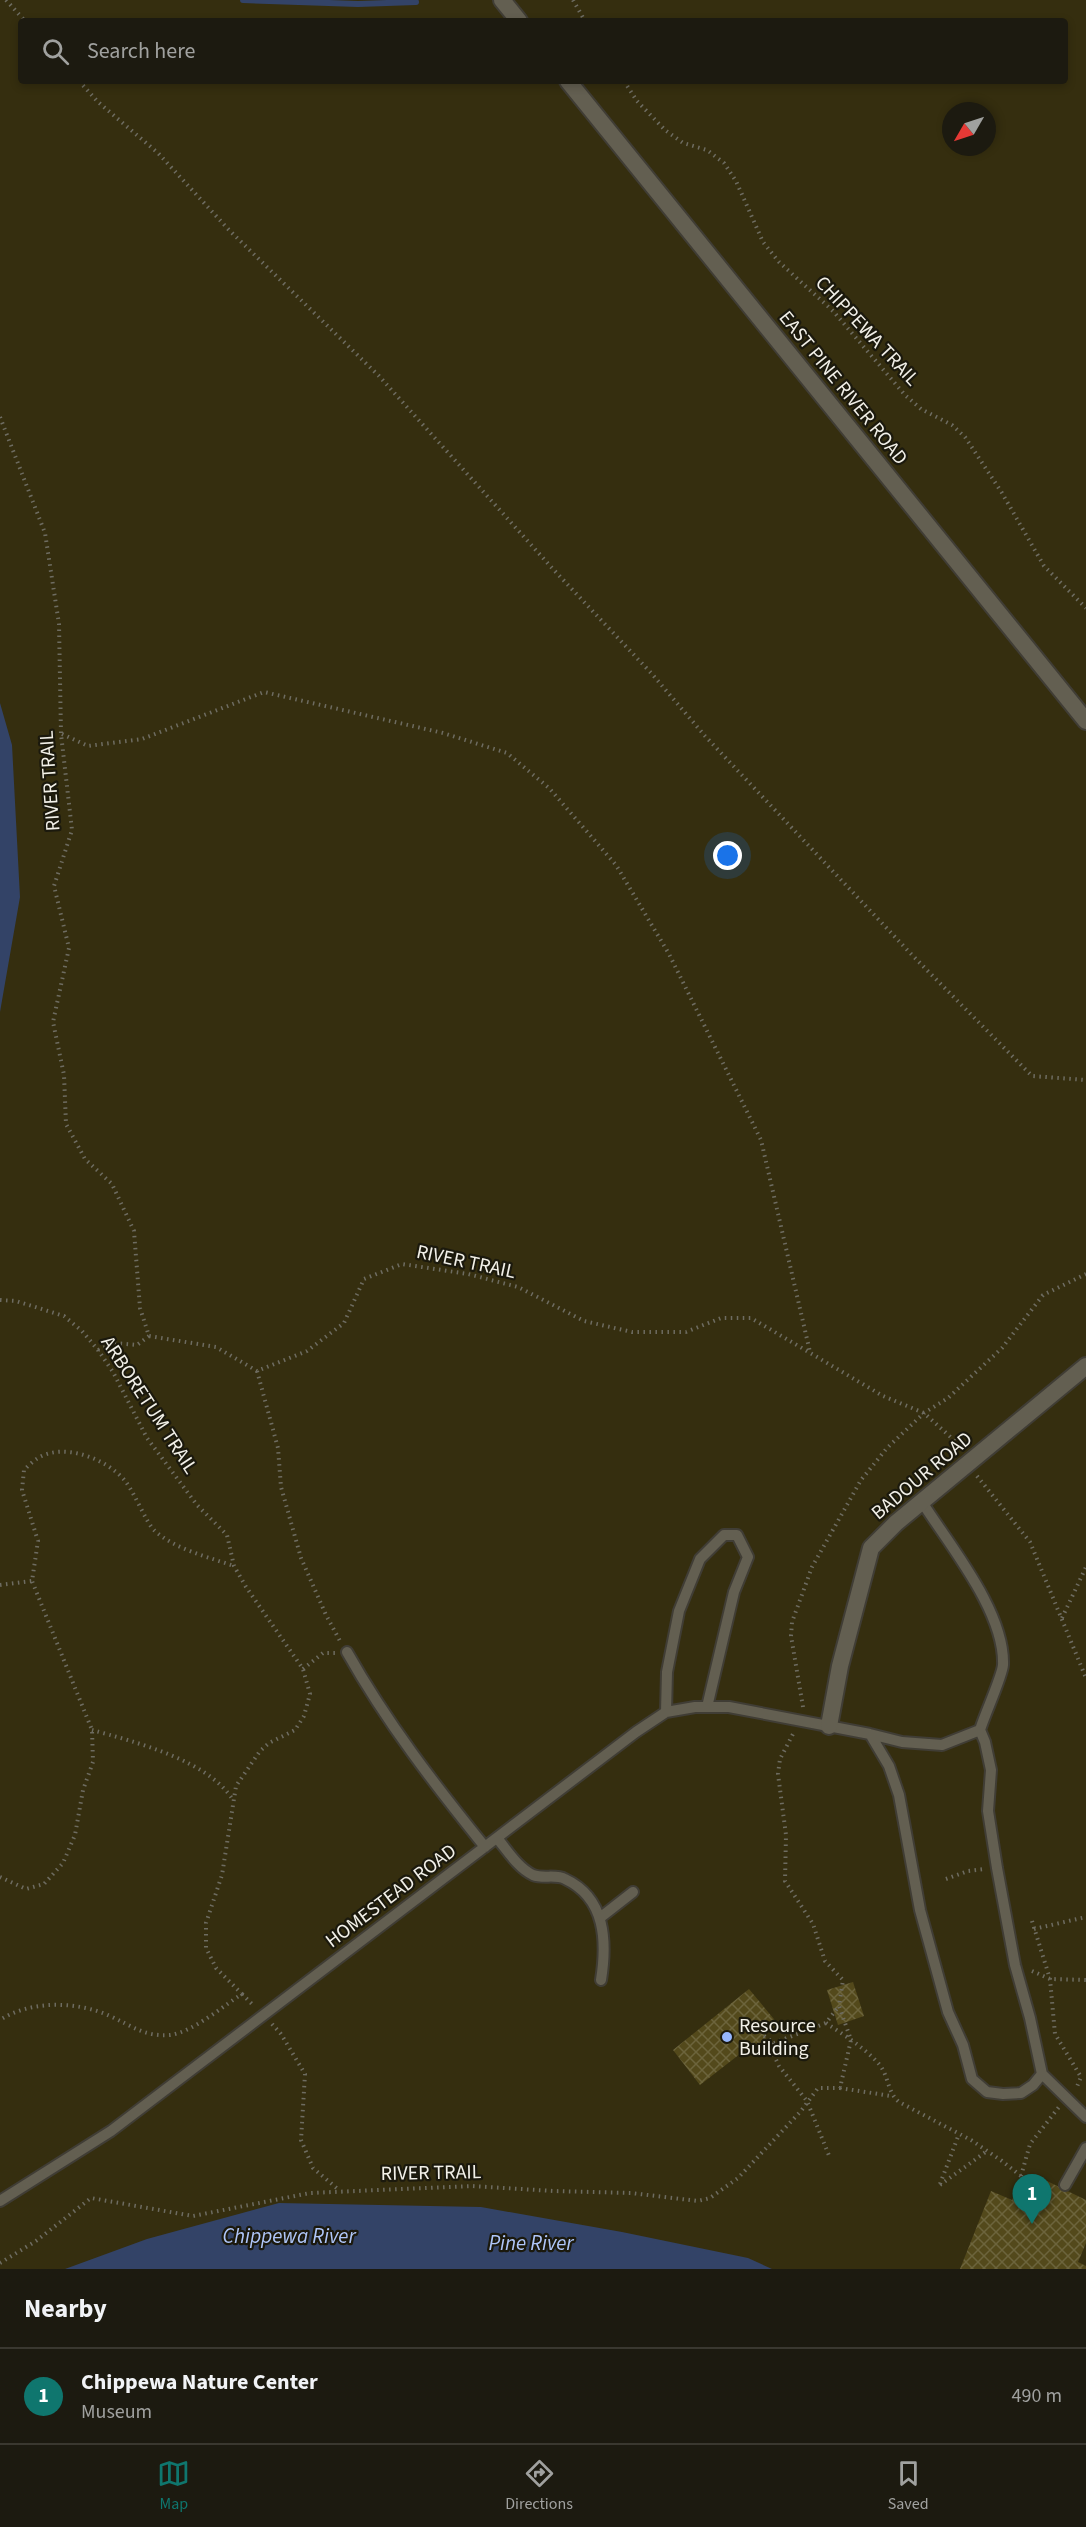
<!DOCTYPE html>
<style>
body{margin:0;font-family:"Source Sans 3",sans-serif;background:#252319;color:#f1f3f6}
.compass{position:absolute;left:942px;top:102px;width:54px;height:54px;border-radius:50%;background:#1c1a10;box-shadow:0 3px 9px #0003;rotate:231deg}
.you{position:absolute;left:728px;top:856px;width:21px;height:21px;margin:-15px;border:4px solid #fff;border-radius:50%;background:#1a73e8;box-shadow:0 0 0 9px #1a73e833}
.badge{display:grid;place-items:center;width:39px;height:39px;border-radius:50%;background:#0f766e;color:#fff;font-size:20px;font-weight:700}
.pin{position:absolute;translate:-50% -50px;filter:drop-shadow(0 2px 3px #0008)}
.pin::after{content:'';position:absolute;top:32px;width:21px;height:18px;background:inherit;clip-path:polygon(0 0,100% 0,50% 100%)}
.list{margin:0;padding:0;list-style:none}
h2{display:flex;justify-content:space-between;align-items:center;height:78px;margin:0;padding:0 24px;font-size:26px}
h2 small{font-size:20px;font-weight:400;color:#a0a19f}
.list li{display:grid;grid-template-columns:39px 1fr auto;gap:18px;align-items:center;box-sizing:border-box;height:96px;padding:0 24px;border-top:2px solid #3a3830}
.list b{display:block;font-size:22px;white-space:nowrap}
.list p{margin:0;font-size:20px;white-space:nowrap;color:#a0a19f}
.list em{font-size:20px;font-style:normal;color:#a0a19f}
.icon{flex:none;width:33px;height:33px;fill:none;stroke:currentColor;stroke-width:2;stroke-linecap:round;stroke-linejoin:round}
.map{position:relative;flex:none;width:1086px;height:2269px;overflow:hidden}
.search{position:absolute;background:#1c1a10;box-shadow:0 3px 9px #0003;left:18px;right:18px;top:18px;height:66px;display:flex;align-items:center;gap:15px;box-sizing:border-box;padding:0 21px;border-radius:6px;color:#a0a19f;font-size:22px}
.sheet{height:174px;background:#1c1a10}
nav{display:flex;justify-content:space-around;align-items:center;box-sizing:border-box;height:84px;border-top:2px solid #3a3830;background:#1c1a10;font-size:16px;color:#a0a19f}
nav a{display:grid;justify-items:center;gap:3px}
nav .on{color:#0f766e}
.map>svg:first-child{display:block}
.park{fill:#352e0f;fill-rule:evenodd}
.water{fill:#334367}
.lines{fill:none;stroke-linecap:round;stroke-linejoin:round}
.stream{stroke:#334367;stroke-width:6}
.building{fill:url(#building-cross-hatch)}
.service-casing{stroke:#403d35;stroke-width:14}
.minor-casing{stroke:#403d35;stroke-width:20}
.tertiary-casing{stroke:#403d35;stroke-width:20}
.path{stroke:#6e6c61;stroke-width:4;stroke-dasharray:1.5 4.5;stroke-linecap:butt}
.service{stroke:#635f51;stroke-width:10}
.minor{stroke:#635f51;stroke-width:16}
.tertiary{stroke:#635f51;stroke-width:16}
.poi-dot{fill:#96b6fd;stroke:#1b190d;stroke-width:2}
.labels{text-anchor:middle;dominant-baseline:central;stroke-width:4.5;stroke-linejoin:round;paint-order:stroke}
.street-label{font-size:20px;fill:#f2f0e8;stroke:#1b190d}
.poi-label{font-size:20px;fill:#f2f0e8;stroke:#1b190d;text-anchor:start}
.water-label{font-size:21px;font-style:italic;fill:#afc6f9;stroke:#1b190d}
</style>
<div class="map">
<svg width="1086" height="2269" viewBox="0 0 1086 2269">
<defs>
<pattern id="building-cross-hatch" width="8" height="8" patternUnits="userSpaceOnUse" patternTransform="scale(1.5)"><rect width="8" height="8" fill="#53491b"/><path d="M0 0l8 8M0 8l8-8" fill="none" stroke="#6c643c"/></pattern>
</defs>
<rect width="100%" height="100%" fill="#252216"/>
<path class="park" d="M0,0H1086V2269H0ZM21,21H1065V81H21ZM951,111H987V147H951Z"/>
<path class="water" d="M0,703L12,745L20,897L0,1012Z
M279,2203L481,2207L622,2232L748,2258L772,2269H65L147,2239Z"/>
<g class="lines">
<path class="stream" d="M243,0L358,4L416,2"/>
</g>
<path class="building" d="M853,1982L864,2016L838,2025L827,1990Z
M749,1989L778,2024L764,2036L766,2038L747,2054L745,2050L700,2085L673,2050Z
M1047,2181L1086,2200V2243L1078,2262L1086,2266V2269H960L991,2191L1012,2200L1014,2194L1038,2205Z"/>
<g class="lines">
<g class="service-casing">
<path id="service" d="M347,1652C387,1723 435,1785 485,1847
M666,1712L667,1672L679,1611L700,1559L724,1535H737L748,1557L734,1592L707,1707
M870,1734L889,1766L899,1795L920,1910L948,2012L963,2045L972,2079L987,2092L1003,2094L1021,2093L1033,2085L1042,2074L1030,2018L1015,1965L997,1868L988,1811L991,1770L985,1742L980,1730
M497,1838C507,1850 518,1868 533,1875C543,1879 556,1874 565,1879C606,1898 607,1942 601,1980
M601,1917L633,1892
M1042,2074L1086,2117
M1065,2185L1086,2148
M0,2201L111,2131L636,1732L666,1712L695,1707H729L870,1734L902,1742L942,1745L980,1730C984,1716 1002,1677 1003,1665C1005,1612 950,1546 922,1502"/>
</g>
<g class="minor-casing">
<path id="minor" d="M829,1726L840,1666L871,1548L896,1523L1086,1366"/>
</g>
<g class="tertiary-casing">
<path id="tertiary" d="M502,0L519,21
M568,81L1086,721"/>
</g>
<path class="path" d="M6,0L25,21
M573,0L585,21
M79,81L98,102L158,153L229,230L379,376L552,568L652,674L705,736L913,956L1032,1076L1086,1080
M624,81L637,101L665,130L683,143L707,150L724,163L736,181L763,242L779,262L833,311L905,395L921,409L952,425L965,437L1002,493L1044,566L1086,608
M0,417L45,533L59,624L61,734L72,830L54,886L69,948L53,1022L64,1075L66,1124L85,1159L112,1184L134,1231L140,1308L149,1336L216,1347L257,1371L307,1351L344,1323L364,1279L402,1264L468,1274L518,1287L584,1321L632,1332H686L721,1318H751L883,1396L924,1413L956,1442L961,1449
M62,734L88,746L142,739L264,692L443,733L507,753L549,788L616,865L669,954L761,1140L810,1352
M0,1300L16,1301L64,1316L82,1331L98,1350L113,1372L147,1438L197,1505L227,1535L234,1566L246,1587L303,1669L310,1694L304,1716L295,1730L269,1743L260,1751L236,1786L222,1875L206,1923V1948L216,1968L242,1994C223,2006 193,2032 170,2035C145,2037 132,2026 110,2016C77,2001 31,2000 0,2020
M98,1350L115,1343L137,1345L149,1336
M257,1371L278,1448L281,1487L301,1558L326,1615L340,1641
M977,1476L1030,1542L1086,1678
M0,1585L32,1581
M1062,1618L1086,1567
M303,1669L323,1653H335
M803,1707L791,1636L792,1622L812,1567L861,1480L887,1448L924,1413L948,1398L1002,1348L1043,1295L1086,1274
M92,1730C135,1742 208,1760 233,1800
M0,1877L26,1889L44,1884L63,1863L75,1835L83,1790L93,1762L92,1730L32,1581L38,1541L22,1490L24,1470C28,1466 33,1461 38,1458C64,1442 108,1459 126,1482C135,1494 146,1522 154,1530C174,1549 208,1557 234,1566
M946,1879L968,1871L985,1869
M1032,1921L1050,1979L1055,2034L1081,2077L1076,2089
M1034,1929L1086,1917
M1032,1971L1050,1979L1086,1980
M242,1994L254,2006
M826,2023C844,2035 865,2048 879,2064C889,2076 887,2092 899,2102L971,2140L1002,2161L1021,2176L1028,2200
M272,2024L281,2034L305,2074L301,2140L313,2168L339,2190
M764,2036L774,2043L826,2023L839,2006
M774,2043L772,2051L779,2066L807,2101L830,2158
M840,2088L891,2096
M1021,2176L1030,2144L1059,2107
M940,2184L959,2134
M940,2185L987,2151
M0,2263L36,2241L91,2198L193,2216L310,2193L472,2186L553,2191L631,2193L698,2201L710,2198L738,2178L801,2111L818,2088H840L851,2040L839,2006L843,1980L825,1961L813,1924L785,1881L786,1835L778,1774L780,1759L793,1734"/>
<use href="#service" class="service"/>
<use href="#minor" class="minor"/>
<use href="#tertiary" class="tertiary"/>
</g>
<circle class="poi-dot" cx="727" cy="2037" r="6"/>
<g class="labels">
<g class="street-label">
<text transform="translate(867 331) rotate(47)">CHIPPEWA TRAIL</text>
<text transform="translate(843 388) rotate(51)">EAST PINE RIVER ROAD</text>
<text transform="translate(50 781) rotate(-94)">RIVER TRAIL</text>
<text transform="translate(466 1262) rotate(12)">RIVER TRAIL</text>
<text transform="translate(149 1405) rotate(57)">ARBORETUM TRAIL</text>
<text transform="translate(922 1476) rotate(-40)">BADOUR ROAD</text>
<text transform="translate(391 1896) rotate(-37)">HOMESTEAD ROAD</text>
<text transform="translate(431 2173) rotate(-1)">RIVER TRAIL</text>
</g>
<g class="poi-label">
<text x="739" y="2026">Resource<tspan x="739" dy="23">Building</tspan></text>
</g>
<g class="water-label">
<text x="289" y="2236">Chippewa River</text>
<text x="531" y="2243">Pine River</text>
</g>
</g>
</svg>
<svg class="compass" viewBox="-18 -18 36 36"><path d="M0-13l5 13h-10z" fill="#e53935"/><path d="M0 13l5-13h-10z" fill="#a0a19f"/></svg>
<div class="you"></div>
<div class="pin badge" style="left:1032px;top:2224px">1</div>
<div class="search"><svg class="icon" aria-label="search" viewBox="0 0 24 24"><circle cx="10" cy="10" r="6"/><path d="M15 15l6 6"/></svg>Search here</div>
</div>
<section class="sheet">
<h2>Nearby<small></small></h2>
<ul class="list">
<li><span class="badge">1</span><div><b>Chippewa Nature Center</b><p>Museum</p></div><em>490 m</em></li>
</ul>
</section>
<nav>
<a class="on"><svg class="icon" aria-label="map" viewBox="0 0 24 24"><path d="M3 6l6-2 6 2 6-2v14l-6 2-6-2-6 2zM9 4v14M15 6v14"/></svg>Map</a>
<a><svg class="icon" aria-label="directions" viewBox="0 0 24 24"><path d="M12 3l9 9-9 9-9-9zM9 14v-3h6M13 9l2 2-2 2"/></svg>Directions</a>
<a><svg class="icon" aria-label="saved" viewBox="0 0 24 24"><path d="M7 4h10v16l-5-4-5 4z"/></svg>Saved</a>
</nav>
